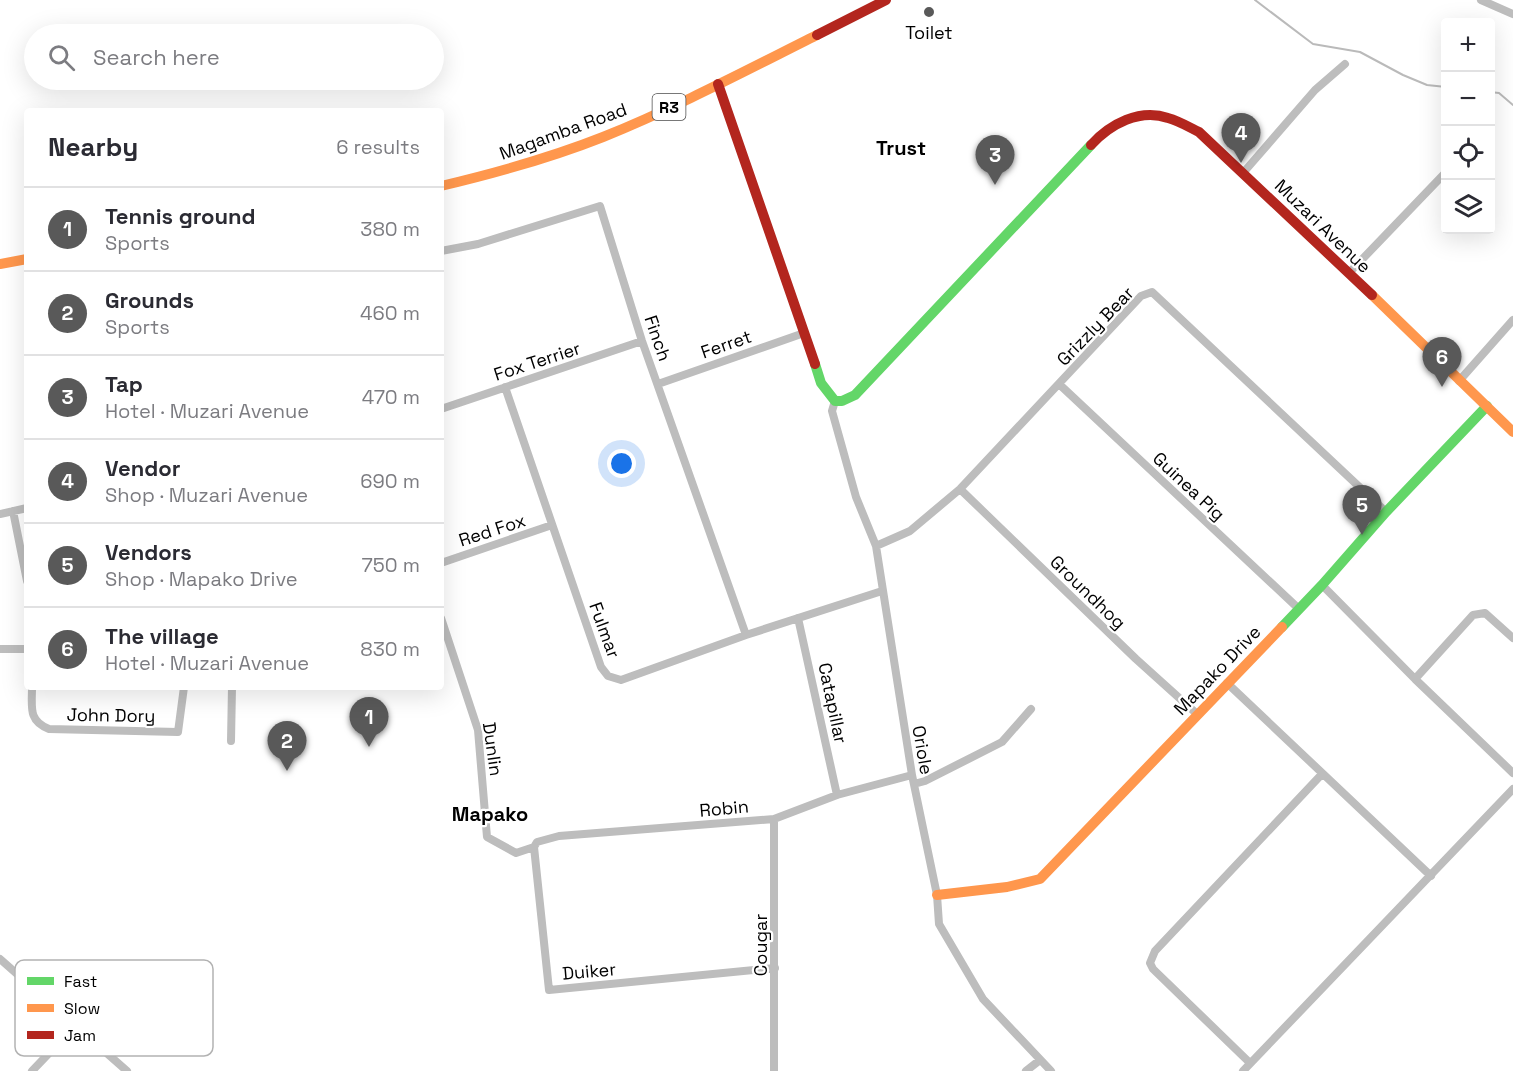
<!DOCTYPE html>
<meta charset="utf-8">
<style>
body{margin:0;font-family:"Space Grotesk",sans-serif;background:#f2f2f3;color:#2b2b33}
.controls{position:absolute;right:18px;top:18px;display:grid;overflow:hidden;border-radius:6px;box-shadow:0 6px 24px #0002}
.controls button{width:54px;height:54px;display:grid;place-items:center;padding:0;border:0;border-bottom:2px solid #e1e1e2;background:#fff;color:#2b2b33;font:30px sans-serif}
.you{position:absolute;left:622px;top:464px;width:21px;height:21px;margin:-15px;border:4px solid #fff;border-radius:50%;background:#1a73e8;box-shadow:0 0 0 9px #1a73e833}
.badge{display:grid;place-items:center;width:39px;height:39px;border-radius:50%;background:#595959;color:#fff;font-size:20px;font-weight:700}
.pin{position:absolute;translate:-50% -50px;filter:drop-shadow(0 2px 3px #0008)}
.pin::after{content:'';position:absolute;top:32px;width:21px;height:18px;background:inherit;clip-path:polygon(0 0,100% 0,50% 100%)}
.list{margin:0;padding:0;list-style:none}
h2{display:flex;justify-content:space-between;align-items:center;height:78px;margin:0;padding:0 24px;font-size:26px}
h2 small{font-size:20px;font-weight:400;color:#7c7c81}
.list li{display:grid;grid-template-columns:39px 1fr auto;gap:18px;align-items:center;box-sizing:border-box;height:84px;padding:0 24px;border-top:2px solid #e1e1e2}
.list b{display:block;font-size:22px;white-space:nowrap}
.list p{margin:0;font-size:20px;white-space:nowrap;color:#7c7c81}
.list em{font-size:20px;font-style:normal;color:#7c7c81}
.icon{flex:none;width:33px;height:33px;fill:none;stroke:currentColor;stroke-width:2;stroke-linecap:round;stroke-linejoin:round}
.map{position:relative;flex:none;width:1513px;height:1071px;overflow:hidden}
.search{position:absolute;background:#fff;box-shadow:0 6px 24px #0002;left:24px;top:24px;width:420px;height:66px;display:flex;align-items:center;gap:15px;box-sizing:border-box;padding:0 21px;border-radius:33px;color:#7c7c81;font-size:22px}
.panel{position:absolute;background:#fff;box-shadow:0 6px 24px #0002;left:24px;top:108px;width:420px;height:582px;border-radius:6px}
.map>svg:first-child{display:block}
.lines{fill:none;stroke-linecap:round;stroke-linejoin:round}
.stream{stroke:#bababa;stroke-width:2}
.street{stroke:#bdbdbd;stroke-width:8}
.fast{stroke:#63d668;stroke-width:10}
.slow{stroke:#ff974d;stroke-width:10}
.jam{stroke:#b3261e;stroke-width:10}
.poi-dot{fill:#595959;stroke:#fff;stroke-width:2}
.labels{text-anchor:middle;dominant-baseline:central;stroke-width:4.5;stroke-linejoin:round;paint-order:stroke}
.shield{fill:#fff;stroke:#4c4c4c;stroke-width:1.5}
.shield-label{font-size:16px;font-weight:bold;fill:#000}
.poi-label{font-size:18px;fill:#000;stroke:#fff}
.street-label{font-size:18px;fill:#000;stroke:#fff}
.neighbourhood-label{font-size:20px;font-weight:bold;fill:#000;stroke:#fff}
.key{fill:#fff;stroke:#b2b2b2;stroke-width:1.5}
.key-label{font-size:16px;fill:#000}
</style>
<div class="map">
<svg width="1513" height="1071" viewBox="0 0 1513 1071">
<rect width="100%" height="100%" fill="#fff"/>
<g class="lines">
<path class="stream" d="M1255,0L1313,44L1360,52L1403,75L1427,85L1446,87
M1490,92L1499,93L1513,105"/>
<path class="street" d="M1481,0L1513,14
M1243,173L1315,90L1345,64
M441,251L478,244L600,206L642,341L746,635
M1349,273L1446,172
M1459,381L1513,320
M658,384L804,333
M1059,384L1299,609
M505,387L601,667L608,676L621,680L746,635L882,591
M835,401L832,411L856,497L876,546L912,775L937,895L939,924L983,999L1051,1071
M441,409L642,341
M960,489L1136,659L1197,714
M13,511L27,581
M0,514L27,508
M876,546L910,531L960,489L1141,296L1152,292L1386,512
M441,563L552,525
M1322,585L1415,679L1513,773
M441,618L478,730L487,837L516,853L534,847L537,842L559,836L774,819L837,795L912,775
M798,618L837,795
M0,649H27
M1415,679L1473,615L1485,613L1513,638
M1227,683L1431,876
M32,687C32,707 28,721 49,729L178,732L184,687
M231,741L232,687
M914,784L925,781L1002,742L1031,709
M774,819V1071
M534,847L549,990L775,968
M0,959L127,1071
M1250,1063L1153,969L1150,963L1155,951L1322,774
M32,1071L75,1026
M1026,1071L1040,1060
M1243,1071L1513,789"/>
<path class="fast" d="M815,364L821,383L835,401H842L855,395L1091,145
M1282,627L1322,585L1386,512L1487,406"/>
<path class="slow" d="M441,186C496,173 550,158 603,137C675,108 747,70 817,35
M0,264L27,259
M1372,295L1513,432
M937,895L1007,887L1040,879L1282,627"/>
<path class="jam" d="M817,35L886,0
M718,84L815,364
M1091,145C1110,124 1140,108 1168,118C1179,121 1189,127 1199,132L1372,295"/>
</g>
<circle class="poi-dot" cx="929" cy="12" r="6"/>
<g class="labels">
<rect class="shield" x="652.5" y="94" width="33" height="26" rx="4.5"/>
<g class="shield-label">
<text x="669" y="107">R3</text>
</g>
<g class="poi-label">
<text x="929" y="32">Toilet</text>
</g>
<g class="street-label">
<text transform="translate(563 131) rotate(-20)">Magamba Road</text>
<text transform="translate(1323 226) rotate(44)">Muzari Avenue</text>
<text transform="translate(1095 326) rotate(-46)">Grizzly Bear</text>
<text transform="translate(658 338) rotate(71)">Finch</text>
<text transform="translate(726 344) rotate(-19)">Ferret</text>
<text transform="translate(537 361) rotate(-18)">Fox Terrier</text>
<text transform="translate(1189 486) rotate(43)">Guinea Pig</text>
<text transform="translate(492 530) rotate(-18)">Red Fox</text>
<text transform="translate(1088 592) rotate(44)">Groundhog</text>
<text transform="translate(605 630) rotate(70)">Fulmar</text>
<text transform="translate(1217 670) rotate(-46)">Mapako Drive</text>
<text transform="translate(833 703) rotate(78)">Catapillar</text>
<text transform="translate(111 715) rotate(1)">John Dory</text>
<text transform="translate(493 749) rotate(82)">Dunlin</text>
<text transform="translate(923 750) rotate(80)">Oriole</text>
<text transform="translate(724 808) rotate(-5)">Robin</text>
<text transform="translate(760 945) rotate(-90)">Cougar</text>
<text transform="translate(589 971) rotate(-5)">Duiker</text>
</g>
<g class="neighbourhood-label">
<text x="901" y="148">Trust</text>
<text x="490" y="814">Mapako</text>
</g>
</g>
<rect x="15" y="960" width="198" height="96" rx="9" class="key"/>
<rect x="27" y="977" width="27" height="8" fill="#63d668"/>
<rect x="27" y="1004" width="27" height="8" fill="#ff974d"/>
<rect x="27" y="1031" width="27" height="8" fill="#b3261e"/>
<g class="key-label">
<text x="64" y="987">Fast</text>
<text x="64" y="1014">Slow</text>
<text x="64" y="1041">Jam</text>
</g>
</svg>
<div class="controls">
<button>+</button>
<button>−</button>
<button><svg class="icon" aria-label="locate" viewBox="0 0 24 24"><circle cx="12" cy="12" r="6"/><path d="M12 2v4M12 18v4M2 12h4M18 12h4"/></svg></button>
<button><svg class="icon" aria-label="layers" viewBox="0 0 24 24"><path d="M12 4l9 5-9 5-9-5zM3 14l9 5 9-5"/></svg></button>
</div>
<div class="you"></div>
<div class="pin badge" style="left:369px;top:747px">1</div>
<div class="pin badge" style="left:287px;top:771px">2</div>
<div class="pin badge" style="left:995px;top:185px">3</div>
<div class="pin badge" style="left:1241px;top:163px">4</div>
<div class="pin badge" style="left:1362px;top:535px">5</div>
<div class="pin badge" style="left:1442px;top:387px">6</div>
<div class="search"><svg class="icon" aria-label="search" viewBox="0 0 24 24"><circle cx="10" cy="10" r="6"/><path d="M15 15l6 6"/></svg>Search here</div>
<section class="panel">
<h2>Nearby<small>6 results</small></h2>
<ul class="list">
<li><span class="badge">1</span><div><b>Tennis ground</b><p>Sports</p></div><em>380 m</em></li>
<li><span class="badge">2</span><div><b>Grounds</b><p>Sports</p></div><em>460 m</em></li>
<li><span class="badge">3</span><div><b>Tap</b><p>Hotel · Muzari Avenue</p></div><em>470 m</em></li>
<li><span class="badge">4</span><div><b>Vendor</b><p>Shop · Muzari Avenue</p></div><em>690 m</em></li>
<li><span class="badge">5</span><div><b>Vendors</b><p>Shop · Mapako Drive</p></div><em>750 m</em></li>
<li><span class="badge">6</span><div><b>The village</b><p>Hotel · Muzari Avenue</p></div><em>830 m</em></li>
</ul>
</section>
</div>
